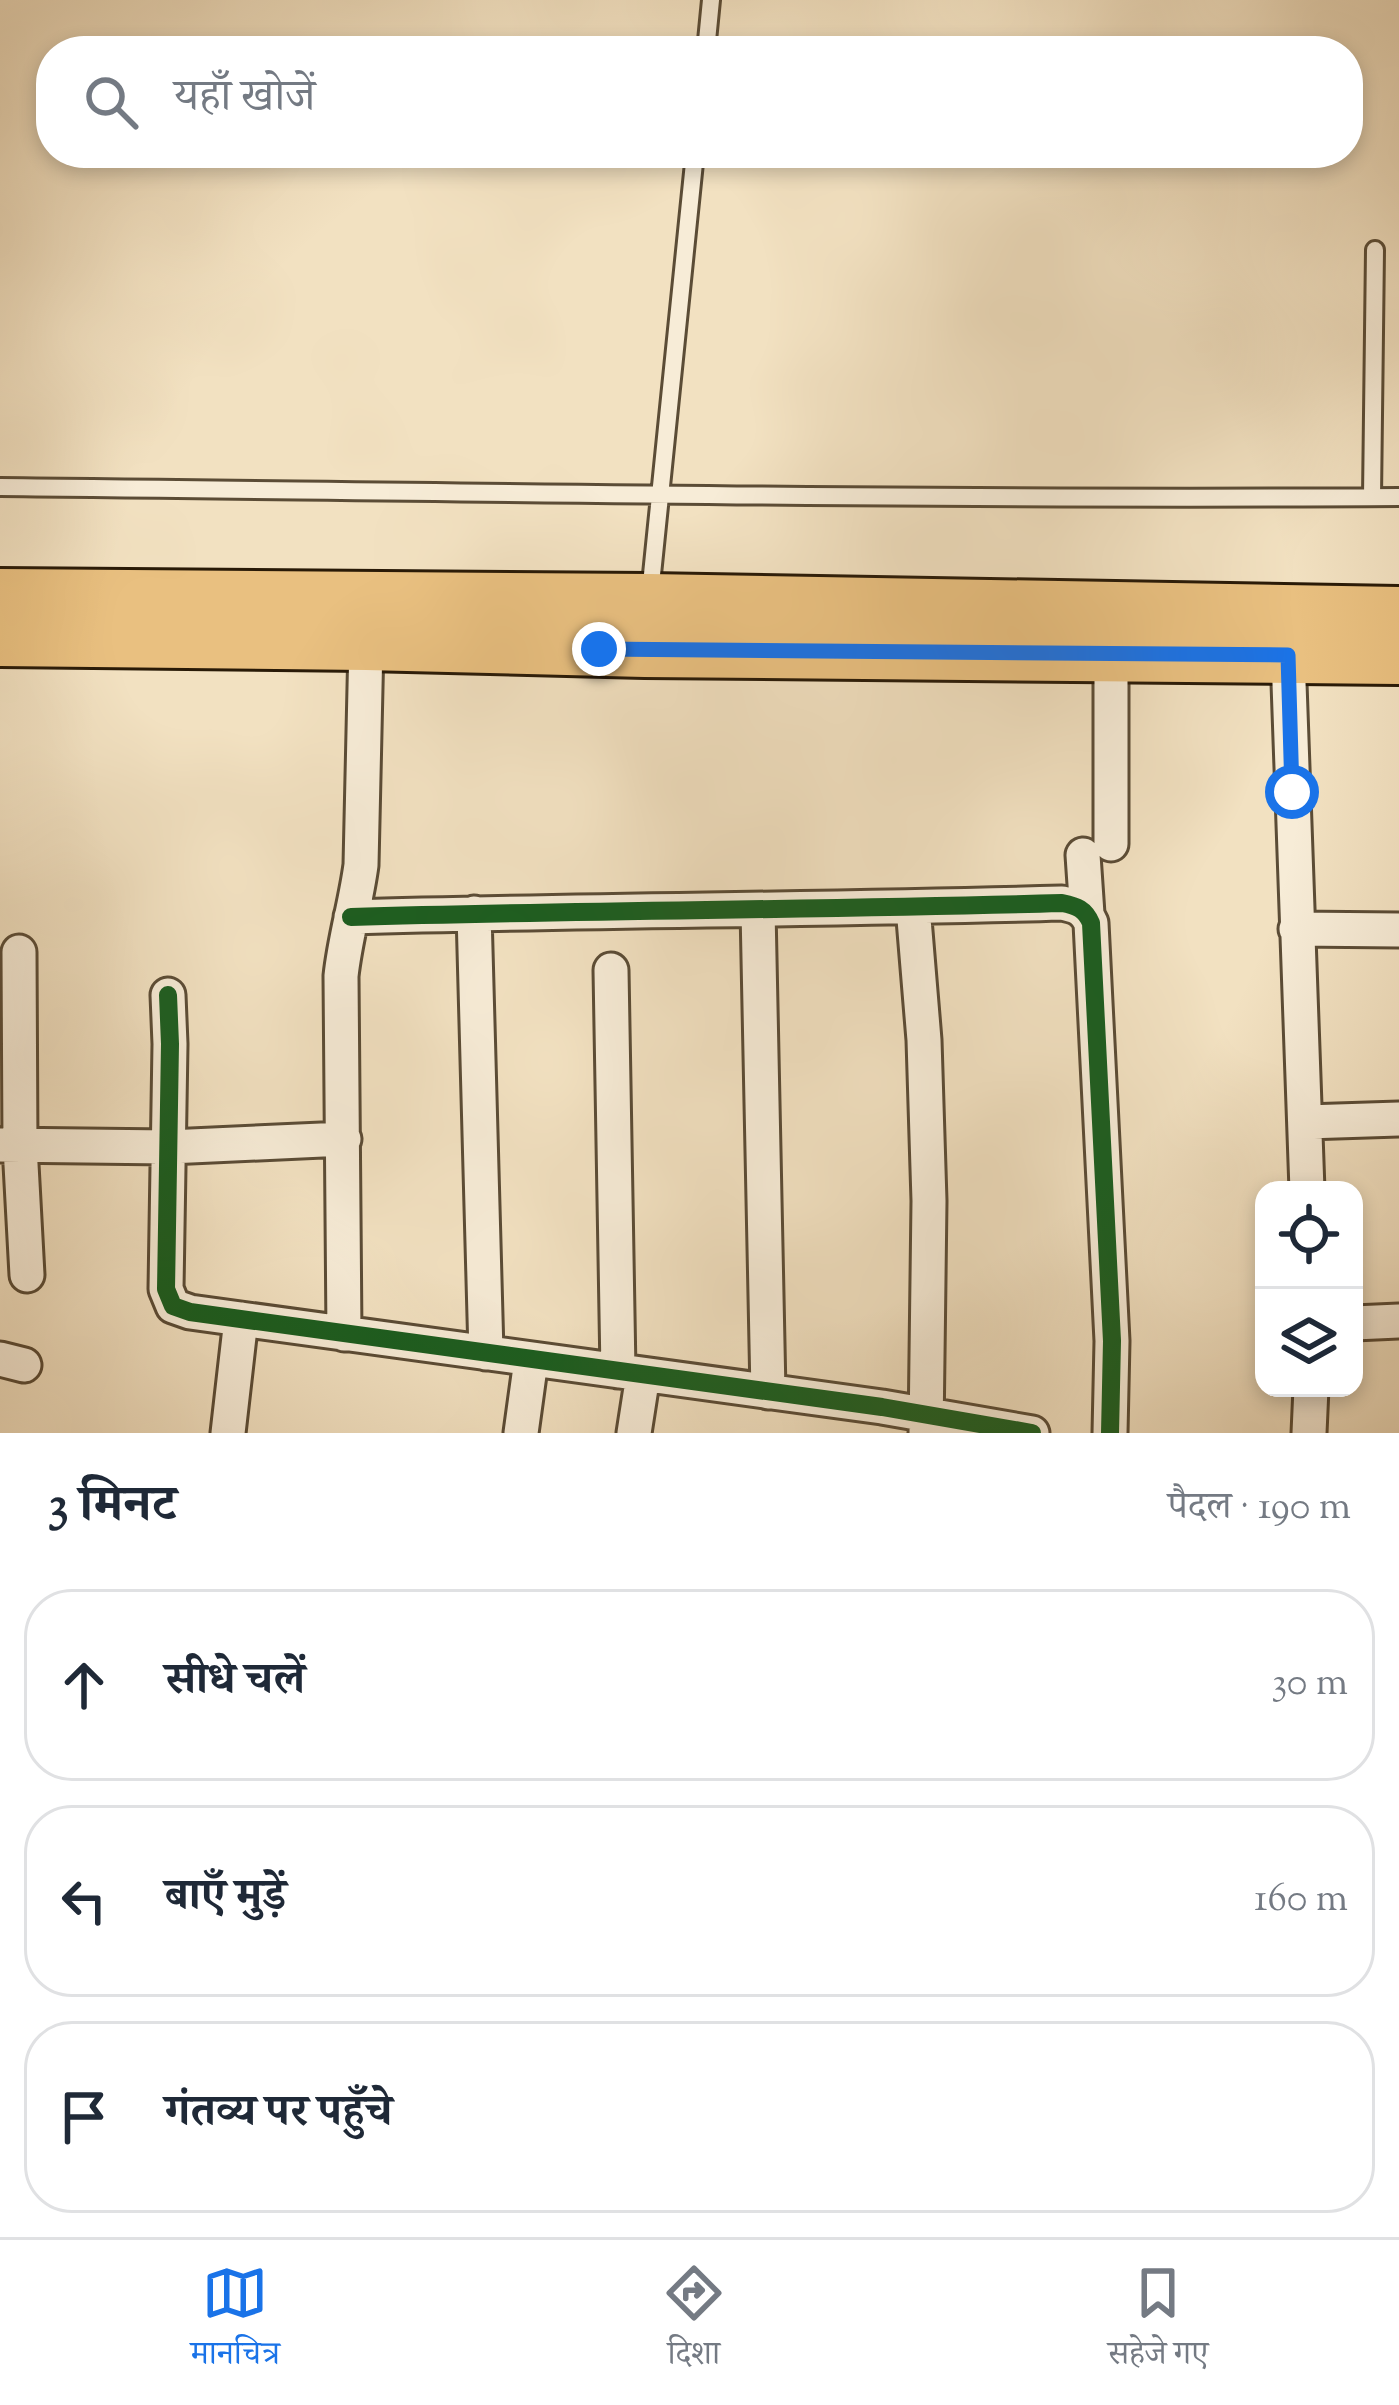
<!DOCTYPE html>
<html lang="hi">
<meta charset="utf-8">
<style>
body{margin:0;font-family:"Sorts Mill Goudy","Noto Serif Devanagari",serif;background:#f2f2f3;color:#1f2937}
.controls{position:absolute;right:36px;bottom:36px;display:grid;overflow:hidden;border-radius:24px;box-shadow:0 6px 18px #0003}
.controls button{width:108px;height:108px;display:grid;place-items:center;padding:0;border:0;border-bottom:3px solid #e0e1e3;background:#fff;color:#1f2937;font:60px sans-serif}
.stop{position:absolute;width:36px;height:36px;margin:-27px;border:9px solid #1a73e8;border-radius:50%;background:#fff}
.stop.end{background:#1a73e8;border-color:#fff;box-shadow:0 3px 12px #0008}
.list{margin:0;padding:0;list-style:none}
h2{display:flex;justify-content:space-between;align-items:center;height:156px;margin:0;padding:0 48px;font-size:51px}
h2 small{font-size:39px;font-weight:400;color:#747a83}
.list li{display:grid;grid-template-columns:78px 1fr auto;gap:36px;align-items:center;box-sizing:border-box;height:192px;margin:0 24px 24px;padding:0 24px;border:3px solid #e0e1e3;border-radius:48px}
.list b{display:block;font-size:45px;white-space:nowrap}
.list em{font-size:39px;font-style:normal;color:#747a83}
.icon{flex:none;width:66px;height:66px;fill:none;stroke:currentColor;stroke-width:2;stroke-linecap:round;stroke-linejoin:round}
.map{position:relative;flex:none;width:1399px;height:1433px;overflow:hidden}
.search{position:absolute;background:#fff;box-shadow:0 6px 18px #0003;left:36px;right:36px;top:36px;height:132px;display:flex;align-items:center;gap:30px;box-sizing:border-box;padding:0 42px;border-radius:48px;color:#747a83;font-size:45px}
.sheet{height:804px;background:#fff}
nav{display:flex;justify-content:space-around;align-items:center;box-sizing:border-box;height:168px;border-top:3px solid #e0e1e3;background:#fff;font-size:33px;color:#747a83}
nav a{display:grid;justify-items:center;gap:6px}
nav .on{color:#1a73e8}
.map>svg:first-child{display:block}
.lines{fill:none;stroke-linecap:round;stroke-linejoin:round}
.service-casing{stroke:#5b4c36;stroke-width:22}
.minor-casing{stroke:#5b4c36;stroke-width:39}
.primary-casing{stroke:#291a07;stroke-width:60}
.service{stroke:#f7ecd7;stroke-width:16}
.minor{stroke:#f7ecd7;stroke-width:33}
.primary{stroke:#e9c080;stroke-width:54}
.cycleway-casing{stroke:#f7ecd7;stroke-width:26}
.cycleway{stroke:#1b5e20;stroke-width:18}
.route{stroke:#1a73e8;stroke-width:15}
</style>
<div class="map">
<svg width="1399" height="1433" viewBox="0 0 1399 1433">
<rect width="100%" height="100%" fill="#f2e1c1"/>
<filter id="stains"><feTurbulence type="fractalNoise" baseFrequency=".00167" numOctaves="4"/><feColorMatrix values="0 0 0 0 .2 0 0 0 0 .09 0 0 0 0 .02 0 0 0 .5 -.17"/></filter>
<radialGradient id="worn" r=".72"><stop offset=".6" stop-color="#630" stop-opacity="0"/><stop offset="1" stop-color="#630" stop-opacity=".3"/></radialGradient>
<g class="lines">
<g class="service-casing">
<path id="service" d="M706,51L711,0
M0,487C466,492 933,500 1399,497
M1372,497L1375,250
M650,594L695,153"/>
</g>
<g class="minor-casing">
<path id="minor" d="M1111,655V844
M1288,655L1307,1190
M1083,855L1087,914
M913,907L924,1040L929,1201L926,1433
M758,910L768,1392
M474,913L486,1353
M351,917C588,910 825,910 1062,903C1077,906 1085,909 1091,923L1112,1341L1110,1433
M1296,929L1399,930
M19,952L20,1146L27,1275
M611,970L618,1371
M168,995L170,1044L166,1289L173,1306L190,1312L882,1407L1032,1433
M1306,1122L1399,1119
M0,1145L169,1147L344,1139
M1354,1323L1399,1321
M344,1334L341,976C345,938 356,903 361,865L366,643
M0,1359L24,1365
M228,1433L241,1319
M521,1433L531,1360
M634,1433L643,1375
M1309,1433L1311,1388"/>
</g>
<g class="primary-casing">
<path id="primary" d="M0,596L649,601L1399,614
M0,639L366,643L645,650L1399,657"/>
</g>
<use href="#service" class="service"/>
<use href="#minor" class="minor"/>
<use href="#primary" class="primary"/>
<g class="cycleway-casing">
<path id="cycleway" d="M351,917C588,910 825,910 1062,903C1077,906 1085,909 1091,923L1112,1341L1110,1433
M168,995L170,1044L166,1289L173,1306L190,1312L882,1407L1032,1433"/>
</g>
<use href="#cycleway" class="cycleway"/>
</g>
<g class="lines">
<path class="route" d="M599,649L1288,655L1292,792"/>
</g>
<rect width="100%" height="100%" filter="url(#stains)"/>
<rect width="100%" height="100%" fill="url(#worn)"/>
</svg>
<div class="controls">
<button><svg class="icon" aria-label="locate" viewBox="0 0 24 24"><circle cx="12" cy="12" r="6"/><path d="M12 2v4M12 18v4M2 12h4M18 12h4"/></svg></button>
<button><svg class="icon" aria-label="layers" viewBox="0 0 24 24"><path d="M12 4l9 5-9 5-9-5zM3 14l9 5 9-5"/></svg></button>
</div>
<div class="stop" style="left:1292px;top:792px"></div>
<div class="stop end" style="left:599px;top:649px"></div>
<div class="search"><svg class="icon" aria-label="search" viewBox="0 0 24 24"><circle cx="10" cy="10" r="6"/><path d="M15 15l6 6"/></svg>यहाँ खोजें</div>
</div>
<section class="sheet">
<h2>3 मिनट<small>पैदल · 190 m</small></h2>
<ul class="list">
<li><svg class="icon" aria-label="ahead" viewBox="0 0 24 24"><path d="M12 20V5M6 11l6-6 6 6"/></svg><div><b>सीधे चलें</b></div><em>30 m</em></li>
<li><svg class="icon" aria-label="left" viewBox="0 0 24 24"><path d="M17 20v-9H6M10 6l-5 5 5 5"/></svg><div><b>बाएँ मुड़ें</b></div><em>160 m</em></li>
<li><svg class="icon" aria-label="arrive" viewBox="0 0 24 24"><path d="M6 21V4h12l-3 4 3 4H6"/></svg><div><b>गंतव्य पर पहुँचे</b></div></li>
</ul>
</section>
<nav>
<a class="on"><svg class="icon" aria-label="map" viewBox="0 0 24 24"><path d="M3 6l6-2 6 2 6-2v14l-6 2-6-2-6 2zM9 4v14M15 6v14"/></svg>मानचित्र</a>
<a><svg class="icon" aria-label="directions" viewBox="0 0 24 24"><path d="M12 3l9 9-9 9-9-9zM9 14v-3h6M13 9l2 2-2 2"/></svg>दिशा</a>
<a><svg class="icon" aria-label="saved" viewBox="0 0 24 24"><path d="M7 4h10v16l-5-4-5 4z"/></svg>सहेजे गए</a>
</nav>
